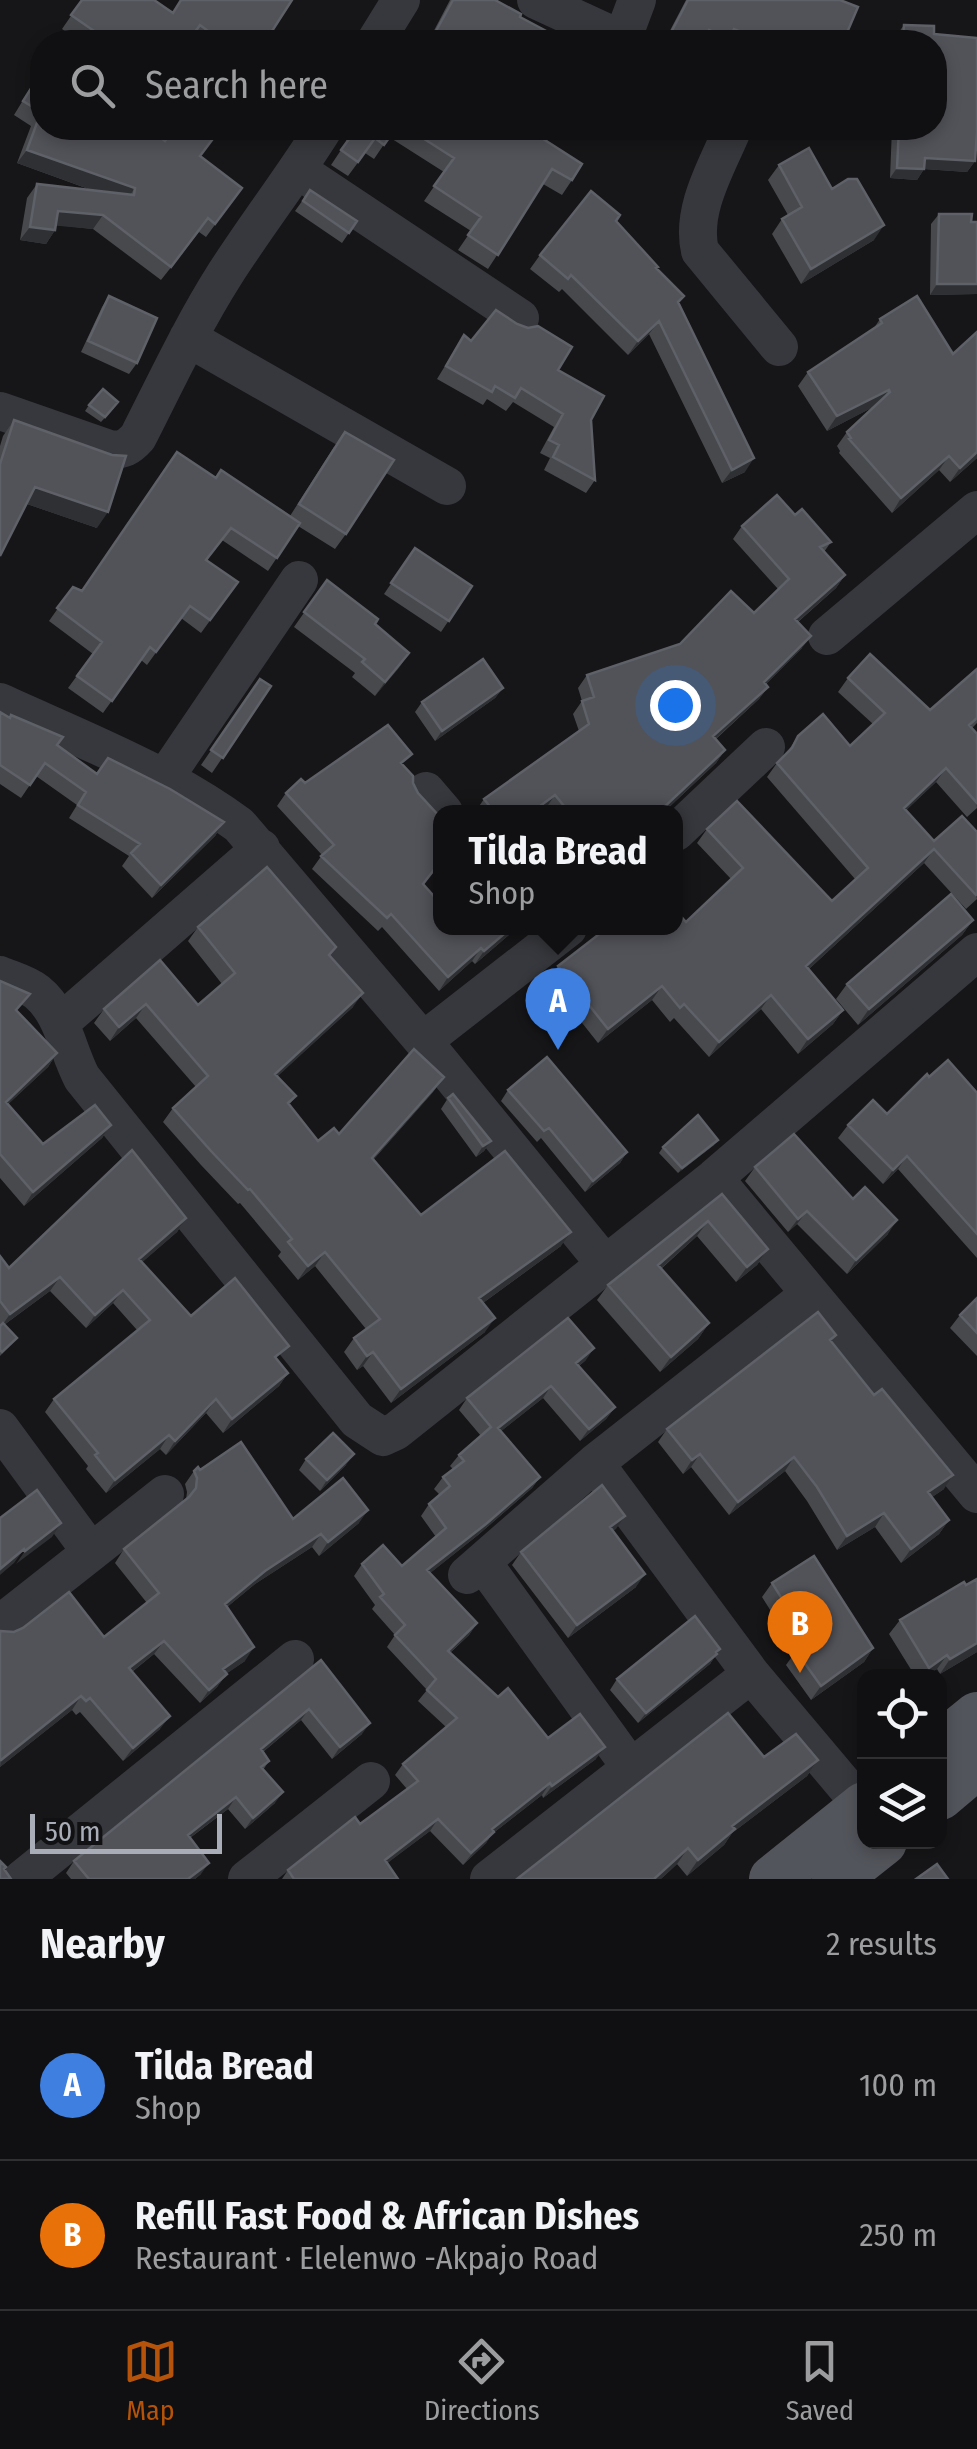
<!DOCTYPE html>
<meta charset="utf-8">
<style>
body{margin:0;font-family:"Fira Sans Condensed",sans-serif;background:#19191b;color:#f1f3f6}
.controls{position:absolute;right:30px;bottom:30px;display:grid;overflow:hidden;border-radius:20px;box-shadow:0 5px 15px #0003}
.controls button{width:90px;height:90px;display:grid;place-items:center;padding:0;border:0;border-bottom:2px solid #303032;background:#101012;color:#f1f3f6;font:50px sans-serif}
.scale{position:absolute;left:30px;bottom:25px;width:192px;box-sizing:border-box;padding-left:10px;border:5px solid #a8adb8;border-top:0;font-size:28px;line-height:35px;white-space:nowrap;color:#a8adb8;-webkit-text-stroke:8px #111113;paint-order:stroke}
.you{position:absolute;left:675px;top:705px;width:35px;height:35px;margin:-25px;border:8px solid #fff;border-radius:50%;background:#1a73e8;box-shadow:0 0 0 15px #1a73e833}
.badge{display:grid;place-items:center;width:65px;height:65px;border-radius:50%;background:#b45309;color:#fff;font-size:32px;font-weight:700}
.pin{position:absolute;translate:-50% -82px;filter:drop-shadow(0 2px 5px #0008)}
.pin::after{content:'';position:absolute;top:52px;width:35px;height:30px;background:inherit;clip-path:polygon(0 0,100% 0,50% 100%)}
.popup{position:absolute;left:433px;top:805px;width:250px;height:130px;box-sizing:border-box;display:grid;place-content:center;border-radius:20px;background:#101012;filter:drop-shadow(0 2px 8px #0005);font-size:32px;white-space:nowrap;color:#9c9d9f}
.popup b{font-size:38px;color:#f1f3f6}
.popup::after{content:'';position:absolute;left:50%;top:100%;margin-left:-20px;border:20px solid transparent;border-top-color:#101012}
.list{margin:0;padding:0;list-style:none}
h2{display:flex;justify-content:space-between;align-items:center;height:130px;margin:0;padding:0 40px;font-size:42px}
h2 small{font-size:32px;font-weight:400;color:#9c9d9f}
.list li{display:grid;grid-template-columns:65px 1fr auto;gap:30px;align-items:center;box-sizing:border-box;height:150px;padding:0 40px;border-top:2px solid #303032}
.list b{display:block;font-size:38px;white-space:nowrap}
.list p{margin:0;font-size:32px;white-space:nowrap;color:#9c9d9f}
.list em{font-size:32px;font-style:normal;color:#9c9d9f}
.icon{flex:none;width:55px;height:55px;fill:none;stroke:currentColor;stroke-width:2;stroke-linecap:round;stroke-linejoin:round}
.map{position:relative;flex:none;width:977px;height:1879px;overflow:hidden}
.search{position:absolute;background:#101012;box-shadow:0 5px 15px #0003;left:30px;right:30px;top:30px;height:110px;display:flex;align-items:center;gap:25px;box-sizing:border-box;padding:0 35px;border-radius:40px;color:#9c9d9f;font-size:38px}
.sheet{height:430px;background:#101012}
nav{display:flex;justify-content:space-around;align-items:center;box-sizing:border-box;height:140px;border-top:2px solid #303032;background:#101012;font-size:28px;color:#9c9d9f}
nav a{display:grid;justify-items:center;gap:5px}
nav .on{color:#b45309}
.map>svg:first-child{display:block}
.lines{fill:none;stroke-linecap:round;stroke-linejoin:round}
.minor{stroke:#37383d;stroke-width:38}
.major{stroke:#53555c;stroke-width:48}
.wall{fill:#47494d}
.shaded-wall{fill:#2f3033}
.building{fill:#525359;stroke:#5f6168;stroke-width:2.5}
</style>
<div class="map">
<svg width="977" height="1879" viewBox="0 0 977 1879">
<rect width="100%" height="100%" fill="#161618"/>
<g class="lines">
<path class="minor" d="M536,0L627,42
M622,40L637,0
M375,42L401,0
M733,128C718,165 690,209 700,251L779,347
M298,170L520,318
M188,338L447,486
M0,411L109,449C123,451 129,447 138,437C166,382 192,326 225,274C257,224 293,178 324,128
M827,636L977,510
M0,702C81,739 167,772 239,825L423,1041L605,1264
M164,779L299,580
M426,791L444,812
M676,832L766,747
M0,975C12,980 27,984 37,992C63,1013 67,1050 82,1078L357,1420L383,1437L396,1431L714,1178L977,952
M60,1023L261,848
M423,1041L568,928
M714,1178L977,1494
M0,1428L91,1552
M595,1463L751,1674L863,1807
M483,1563L631,1768
M467,1575L595,1463L810,1294
M0,1624L165,1494
M22,1879L295,1659
M247,1879L371,1781
M489,1879L751,1674"/>
<path class="major" d="M940,1746L977,1716
M940,1796L977,1765
M773,1879L864,1806
M836,1879L883,1842"/>
</g>
<path class="wall" d="M82,0L173,13L265,42H195L191,39L188,42H81L62,29Z
M450,0H495L520,17L567,42H428Z
M686,0H840L843,42H664Z
M904,25L934,34L975,161L967,172L924,169L917,180L890,178L892,128H934V42H896V36Z
M42,69V128L165,141L201,156L242,188L206,237L199,232L161,280L93,229L56,225L55,230L46,244L20,240L27,198L37,184L94,191L17,163L31,126L14,115Z
M346,128H526L572,180L562,195L543,184L488,269L458,250L471,231L424,201L444,172L389,137L374,159L365,153L348,176L331,165L347,141L344,138Z
M779,165L832,189L874,240L801,284L772,234L782,219L788,215L768,180Z
M310,190L357,221L342,243L295,211Z
M939,214L977,222V294L930,295L931,224Z
M616,221L657,268L684,296L678,304L745,472L722,483L649,334L628,355L562,289L559,292L530,269L540,255Z
M109,296L137,363L129,374L81,352L102,307Z
M880,319L953,354L977,332V458L950,482L939,470L892,513L839,453L840,451L837,446L847,432L875,406L827,431L798,386L808,372L874,328Z
M464,335L471,341L558,370L591,420L595,480L586,493L544,470L550,458L540,453L554,427L513,402L506,411L487,399L483,405L437,379Z
M89,405L114,408L101,422L85,411Z
M14,420L97,528L27,504L0,556V446L3,436Z
M334,447L346,534L335,549L298,526L268,571L222,540L207,560L238,582L201,633L181,618L147,665L141,660L103,713L68,688L93,654L49,621L73,587L81,591L216,478L290,516Z
M795,515L831,542L824,552L845,575L836,588L798,622L802,648L766,684L768,687L759,699L716,739L725,750L716,763L664,812H550L546,808L540,812H475L484,799L579,731L573,714L582,701L578,688L587,675L680,644L754,613L778,589L733,539L742,526Z
M415,548L472,586L441,632L384,594Z
M327,580L409,653L375,696L352,677L355,673L294,627Z
M977,669V723L972,728L977,808L967,817L936,782L906,810L934,841L962,816L977,899L966,909L924,863L809,969L843,1010L833,1024L798,1054L761,1009L709,1057L674,1018L670,1022L652,1000L598,1043L548,980L558,966L612,931L686,922L731,879L697,843L707,829L832,901L855,879L767,777L777,763L786,754L798,736L850,746L873,724L838,692L848,678L930,710Z
M260,679L271,686L212,773L201,765Z
M503,688L495,698L435,741L415,712L422,702Z
M0,712L57,745L96,774L224,822L215,836L152,898L122,866L129,856L69,818L77,805L36,776L21,798L0,784Z
M404,765L418,793L440,817V863L424,884L440,928H517L475,964L472,961L439,991L382,927L378,931L312,869L322,855L277,806L286,793L305,783Z
M973,920L962,935L858,1025L836,999L847,984Z
M198,927L336,947L329,956L353,1007L277,1076L296,1096L289,1105L318,1141L339,1134L434,1091L374,1159L421,1215L561,1246L483,1303L485,1332L391,1403L363,1366L357,1370L344,1352L354,1338L366,1329L315,1266L298,1280L278,1256L281,1252L240,1203L238,1204L201,1165L163,1122L173,1108L196,1087L136,1018L110,1041L94,1023L104,1009L160,960L198,1005L222,984L188,941Z
M0,981L17,1011L57,1053L48,1067L8,1104L43,1144L111,1125L102,1138L24,1206L0,1178Z
M929,1077L977,1093V1258L898,1169L883,1184L838,1138L848,1125L887,1114Z
M508,1090L627,1152L620,1163L585,1192L541,1138L537,1142L501,1101Z
M448,1098L491,1141L484,1151L476,1157L441,1109Z
M714,1145L678,1173L659,1153L663,1147Z
M755,1167L853,1199L888,1234L847,1274L797,1224L788,1232L745,1181Z
M722,1194L768,1249L757,1265L736,1282L697,1236L661,1269L709,1323L698,1339L660,1372L597,1300L608,1285Z
M186,1218L177,1232L142,1262L191,1316L278,1360L288,1373L279,1386L223,1433L206,1413L166,1455L160,1449L106,1493L86,1469L88,1466L45,1412L54,1399L137,1330L113,1303L86,1328L50,1291L4,1325L17,1338L0,1356V1256L9,1268Z
M977,1298V1356L950,1328L960,1315Z
M831,1341L944,1489L932,1497L949,1520L939,1534L901,1563L875,1527L837,1550L807,1501L785,1471L729,1515L691,1467L683,1474L658,1442L667,1429Z
M586,1360L579,1366L615,1407L606,1419L580,1441L543,1398L501,1431L540,1477L532,1488L478,1535L430,1573L477,1623L469,1635L450,1653L498,1697L548,1738L596,1759L543,1798L542,1795L492,1834L486,1843L463,1865L430,1831L387,1863L398,1879H282L288,1870L360,1824L407,1789L395,1775L403,1764L446,1727L418,1701L427,1690L387,1647L395,1635L372,1609L375,1605L354,1576L362,1564L402,1566L436,1537L421,1516L429,1504L440,1495L434,1489L443,1477L453,1469L450,1466L459,1455L481,1436L459,1410L467,1398Z
M306,1459L346,1465L320,1491L299,1470Z
M200,1470L293,1519L359,1523L319,1556L312,1547L255,1584L227,1607L245,1661L227,1673L217,1687L200,1703L154,1654L132,1672L160,1729L123,1761L80,1712L76,1715L72,1710L0,1767V1631L104,1637L147,1603L115,1563L124,1549L186,1500L187,1492L185,1484L194,1471Z
M625,1516L612,1531L636,1587L568,1638L512,1565L521,1552Z
M977,1579V1652L940,1674L937,1669L926,1676H915L889,1634L900,1620Z
M772,1583L873,1648L864,1662L811,1700L786,1665L796,1651L762,1597Z
M717,1653L710,1664L638,1723L610,1690L617,1679Z
M321,1660L362,1734L332,1759L301,1720L263,1752L269,1761L263,1770L275,1803L245,1829L228,1809L190,1838L201,1874L195,1879H71L66,1873L74,1861Z
M764,1757L818,1760L807,1776L732,1833L724,1845L687,1876L677,1864L661,1879Z"/>
<path class="shaded-wall" d="M734,29L768,42H728Z
M678,128H711L704,137Z
M27,150L135,188L125,202L17,163Z
M925,158L975,161L967,172L924,169L917,180L890,178L897,168Z
M58,211L103,215L93,229L49,225Z
M884,225L874,240L801,284L811,269Z
M30,227L55,230L46,244L20,240Z
M937,284H977V294L930,295Z
M659,321L649,334L628,355L638,341Z
M889,390L879,404L827,431L837,416Z
M977,452V458L950,482L960,468Z
M949,456L939,470L892,513L901,498Z
M754,458L745,472L722,483L732,470Z
M35,487L108,512L97,528L24,503Z
M845,575L836,588L786,632L795,619Z
M811,636L802,648L755,695L764,682Z
M409,653L399,668L375,696L385,682Z
M768,687L759,699L704,749L713,736Z
M503,688L495,698L435,741L442,731Z
M725,750L716,763L664,812H659Z
M946,768L936,782L894,822L904,808Z
M555,795L546,808L540,812H532Z
M224,822L215,836L152,898L161,885Z
M934,849L924,863L797,980L806,966Z
M973,920L962,935L858,1025L869,1009Z
M511,928H517L475,964L484,951Z
M481,948L472,961L439,991L448,977Z
M662,986L652,1000L598,1043L608,1029Z
M363,993L353,1007L265,1088L275,1074Z
M771,995L761,1009L709,1057L719,1042Z
M146,1004L136,1018L110,1041L119,1027Z
M843,1010L833,1024L798,1054L808,1039Z
M57,1053L48,1067L0,1112L6,1102Z
M444,1077L434,1091L362,1172L372,1158Z
M111,1125L102,1138L24,1206L33,1192Z
M718,1140L714,1145L678,1173L682,1168Z
M491,1141L484,1151L476,1157L483,1146Z
M627,1152L620,1163L585,1192L593,1181Z
M907,1156L898,1169L883,1184L893,1170Z
M807,1211L797,1224L788,1232L798,1219Z
M186,1218L177,1232L130,1273L139,1259Z
M897,1220L888,1234L847,1274L856,1260Z
M708,1221L697,1236L647,1281L658,1265Z
M571,1232L561,1246L469,1313L479,1298Z
M768,1249L757,1265L736,1282L747,1267Z
M325,1252L315,1266L298,1280L308,1266Z
M60,1277L50,1291L1,1327L10,1314Z
M123,1290L113,1303L86,1328L95,1315Z
M495,1318L485,1332L391,1403L401,1389Z
M709,1323L698,1339L660,1372L671,1357Z
M594,1348L586,1360L568,1375L576,1363Z
M373,1352L363,1366L357,1370L367,1356Z
M288,1373L279,1386L223,1433L232,1419Z
M551,1386L543,1398L490,1440L498,1428Z
M216,1399L206,1413L166,1455L175,1441Z
M615,1407L606,1419L580,1441L589,1429Z
M169,1435L160,1449L106,1493L115,1480Z
M354,1454L346,1465L320,1491L327,1480Z
M700,1454L691,1467L683,1474L692,1460Z
M794,1457L785,1471L729,1515L738,1502Z
M953,1475L944,1489L919,1506L928,1492Z
M540,1477L532,1488L478,1535L419,1582L427,1570Z
M368,1510L359,1523L319,1556L328,1542Z
M884,1513L875,1527L837,1550L847,1536Z
M625,1516L616,1529L600,1540L610,1527Z
M949,1520L939,1534L901,1563L911,1549Z
M61,1523L52,1537L16,1564L25,1551Z
M321,1534L312,1547L255,1584L215,1617L225,1604L265,1571Z
M24,1549L14,1563L0,1575V1569Z
M645,1574L636,1587L568,1638L577,1625Z
M477,1623L469,1635L439,1662L448,1651Z
M164,1641L154,1654L119,1682L129,1668Z
M977,1643V1652L940,1674L950,1659Z
M254,1647L245,1661L213,1683L223,1669Z
M873,1648L864,1662L811,1700L821,1686Z
M720,1649L710,1664L638,1723L646,1713Z
M947,1655L937,1669L926,1676H923L929,1668Z
M227,1674L217,1687L200,1703L209,1690Z
M81,1696L72,1710L0,1767L1,1760Z
M309,1709L301,1720L253,1760L261,1749Z
M170,1716L160,1729L123,1761L133,1748Z
M370,1723L362,1734L332,1759L340,1747Z
M605,1747L596,1759L543,1798L552,1786Z
M818,1760L807,1776L732,1833L724,1845L687,1876L698,1860L732,1826Z
M550,1783L542,1795L492,1834L486,1843L463,1865L492,1829Z
M283,1792L275,1803L245,1829L253,1818Z
M236,1797L228,1809L179,1846L188,1835Z
M438,1819L430,1831L377,1871L385,1860Z
M688,1848L677,1864L661,1879H654Z
M209,1863L201,1874L195,1879H188Z"/>
<path class="building" d="M82,0H154L173,13L181,0H292L265,42H223L200,25L188,42H110L71,15Z
M453,0H495L521,14L520,17L567,42H430Z
M688,0H840L858,7L843,42H768L734,29L729,40L709,30L702,42H666Z
M904,25L934,26V34L977,38V132L975,161L925,158L924,169L897,168L899,128H934V42H903Z
M42,71V128H148L165,141L171,133L174,135L180,128H221L200,156L242,188L215,224L208,218L171,267L103,215L58,211L55,230L30,227L37,184L134,195L135,188L27,150L41,112L23,101Z
M357,128H396L384,145L375,138L358,162L341,150Z
M407,128H526L582,164L572,180L552,169L498,255L468,235L481,217L434,186L454,158Z
M809,148L832,189L848,179H857L884,225L811,269L782,219L802,207L779,165Z
M310,190L357,221L349,233L303,201Z
M591,191L620,215L616,221L658,267L656,268L684,296L678,302L754,458L732,470L659,321L638,341L571,275L568,279L540,255Z
M939,214H972L971,222H977V284H937Z
M109,296L157,318L137,363L88,341Z
M917,296L953,354L977,332V452L960,468L949,456L901,498L849,439L851,438L847,432L890,392L889,390L837,416L808,372L882,323L880,319Z
M496,310L517,324L528,328L538,326L572,347L558,370L604,396L591,420L595,480L553,457L559,445L549,440L563,414L521,388L515,398L495,386L492,392L446,366L464,335L471,341Z
M103,389L118,402L105,417L89,405Z
M14,420L112,455L126,456L108,512L35,487L0,556V464Z
M345,432L394,460L346,534L299,504Z
M177,452L216,478L221,470L300,523L277,558L231,528L206,560L238,582L210,620L190,606L156,652L150,647L112,701L77,676L102,642L57,608L73,587L82,591Z
M777,495L795,515L802,509L831,542L820,547L845,575L795,619L811,636L764,682L768,687L713,736L725,750L659,812L656,808L651,812H637L636,811L634,812H569L555,795L532,812H494L484,799L589,724L582,701L594,697L587,675L680,644L731,591L754,613L789,579L742,526Z
M415,548L472,586L449,621L391,583Z
M327,580L378,619L375,624L409,653L385,682L362,662L365,659L304,612Z
M870,654L930,710L977,669V718L969,725L977,734V803L946,768L904,808L934,841L962,816L977,832V894L976,895L934,849L806,966L843,1010L808,1039L771,995L719,1042L684,1004L680,1008L662,986L608,1029L558,966L607,928L612,931L617,928H676V911L686,922L743,868L707,829L737,801L832,901L868,868L777,763L792,748L798,736L823,714L850,746L885,713L848,678Z
M483,659L503,688L442,731L422,702Z
M260,679L271,686L223,758L211,750Z
M0,712L10,718L11,715L63,737L57,745L97,774L108,758L170,789L224,822L161,885L131,853L140,844L78,805L86,792L45,763L30,785L0,765Z
M388,725L412,754L401,763L413,776V783L418,793L440,817V862L423,884L440,903V928H511L484,951L481,948L448,977L391,914L387,918L321,856L334,845L286,793L301,779L305,783Z
M267,867L336,947L329,955L363,993L275,1074L296,1096L288,1103L318,1141L334,1128L339,1134L414,1049L444,1077L372,1158L421,1215L505,1151L571,1232L479,1298L495,1318L401,1389L373,1352L367,1356L354,1338L380,1319L325,1252L308,1266L288,1242L292,1239L250,1189L248,1190L211,1151L173,1108L208,1076L146,1004L119,1027L104,1009L160,960L198,1005L235,973L198,927Z
M951,894L973,920L869,1009L847,984Z
M0,981L30,994L16,1010L57,1053L6,1102L43,1144L95,1105L111,1125L33,1192L0,1154Z
M547,1057L627,1152L593,1181L549,1128L544,1131L508,1090Z
M948,1060L977,1093V1234L907,1156L893,1170L848,1125L873,1100L887,1114L927,1074L929,1077Z
M453,1094L491,1141L483,1146L448,1098Z
M698,1115L718,1140L682,1168L663,1147Z
M794,1134L853,1199L865,1187L897,1220L856,1260L807,1211L798,1219L755,1167Z
M132,1150L186,1218L139,1259L191,1316L235,1278L289,1346L275,1357L288,1373L232,1419L216,1399L175,1441L169,1435L115,1480L95,1455L98,1453L54,1399L150,1320L123,1290L95,1315L60,1277L10,1314L0,1301V1256L9,1268Z
M722,1194L768,1249L747,1267L708,1221L658,1265L709,1323L671,1357L608,1285Z
M977,1298V1333L960,1315Z
M818,1312L836,1335L830,1340L874,1395L882,1389L953,1475L928,1492L949,1520L911,1549L884,1513L847,1536L817,1487L794,1457L738,1502L700,1454L692,1460L667,1429Z
M568,1318L594,1348L576,1363L615,1407L589,1429L551,1386L498,1428L540,1477L486,1524L427,1570L477,1623L448,1651L498,1697L508,1688L548,1738L580,1714L605,1747L552,1786L550,1783L492,1829L494,1832L471,1853L438,1819L385,1860L398,1879H294L288,1870L355,1817L360,1824L418,1781L403,1764L457,1718L427,1690L436,1679L395,1635L405,1625L380,1597L384,1594L362,1564L383,1545L402,1566L446,1528L429,1504L450,1486L443,1477L464,1461L459,1455L491,1427L467,1398Z
M3,1323L17,1338L2,1352L0,1350V1326Z
M333,1433L354,1454L327,1480L306,1459Z
M241,1442L293,1519L343,1478L368,1510L328,1542L321,1534L265,1571L225,1604L254,1647L223,1669L227,1674L209,1690L164,1641L129,1668L170,1716L133,1748L90,1698L86,1701L81,1696L1,1760L0,1759V1631L14,1632L23,1628L69,1592L104,1637L159,1593L124,1549L189,1497L196,1488L197,1478L194,1471L198,1467L200,1470Z
M602,1485L625,1516L610,1527L645,1574L577,1625L521,1552Z
M37,1490L61,1523L25,1551L24,1549L0,1569V1518Z
M814,1556L873,1648L821,1686L796,1651L809,1642L772,1583Z
M977,1579V1643L950,1659L947,1655L929,1668L900,1620L964,1582L966,1585Z
M695,1616L720,1649L716,1652L717,1654L646,1713L617,1679Z
M321,1660L370,1723L340,1747L309,1709L261,1749L269,1761L261,1767L283,1792L253,1818L236,1797L188,1835L209,1863L188,1879H89L74,1861Z
M728,1713L764,1757L796,1734L818,1760L732,1826L735,1829L698,1860L688,1848L654,1879H517Z
M0,1861L6,1867L4,1869L11,1879H0Z
M937,1864L948,1879H916Z"/>
</svg>
<div class="controls">
<button><svg class="icon" aria-label="locate" viewBox="0 0 24 24"><circle cx="12" cy="12" r="6"/><path d="M12 2v4M12 18v4M2 12h4M18 12h4"/></svg></button>
<button><svg class="icon" aria-label="layers" viewBox="0 0 24 24"><path d="M12 4l9 5-9 5-9-5zM3 14l9 5 9-5"/></svg></button>
</div>
<div class="scale">50 m</div>
<div class="you"></div>
<div class="pin badge" style="left:558px;top:1050px;background:#3f7fe0">A</div>
<div class="popup"><b>Tilda Bread</b>Shop</div>
<div class="pin badge" style="left:800px;top:1673px;background:#e8710a">B</div>
<div class="search"><svg class="icon" aria-label="search" viewBox="0 0 24 24"><circle cx="10" cy="10" r="6"/><path d="M15 15l6 6"/></svg>Search here</div>
</div>
<section class="sheet">
<h2>Nearby<small>2 results</small></h2>
<ul class="list">
<li><span class="badge" style="background:#3f7fe0">A</span><div><b>Tilda Bread</b><p>Shop</p></div><em>100 m</em></li>
<li><span class="badge" style="background:#e8710a">B</span><div><b>Refill Fast Food &amp; African Dishes</b><p>Restaurant · Elelenwo -Akpajo Road</p></div><em>250 m</em></li>
</ul>
</section>
<nav>
<a class="on"><svg class="icon" aria-label="map" viewBox="0 0 24 24"><path d="M3 6l6-2 6 2 6-2v14l-6 2-6-2-6 2zM9 4v14M15 6v14"/></svg>Map</a>
<a><svg class="icon" aria-label="directions" viewBox="0 0 24 24"><path d="M12 3l9 9-9 9-9-9zM9 14v-3h6M13 9l2 2-2 2"/></svg>Directions</a>
<a><svg class="icon" aria-label="saved" viewBox="0 0 24 24"><path d="M7 4h10v16l-5-4-5 4z"/></svg>Saved</a>
</nav>
